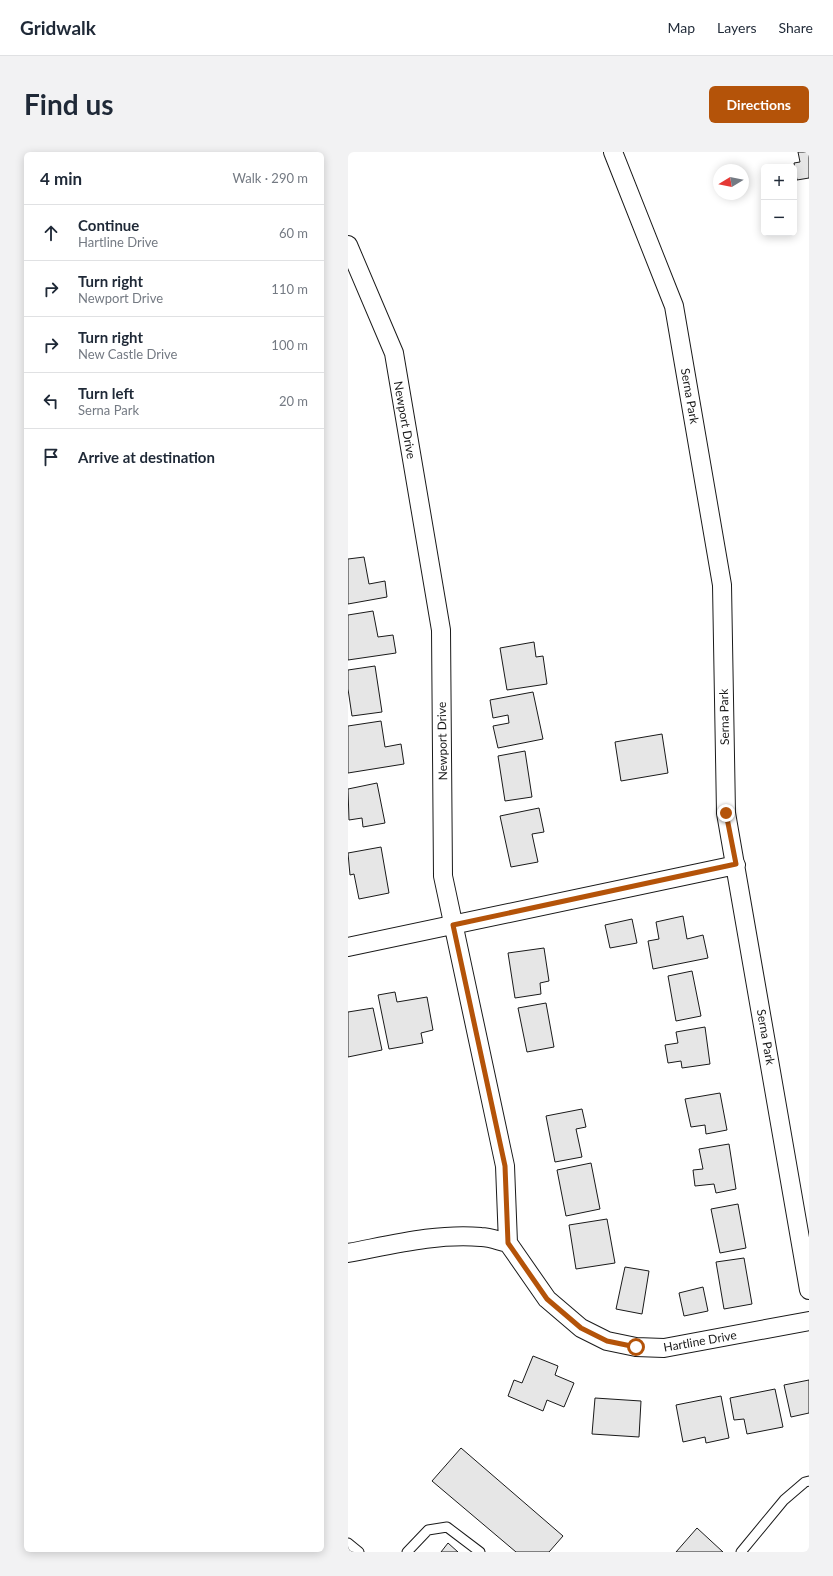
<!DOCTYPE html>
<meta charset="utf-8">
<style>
body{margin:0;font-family:Lato,sans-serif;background:#f2f2f3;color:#1f2937}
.controls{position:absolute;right:12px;top:12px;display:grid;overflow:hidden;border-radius:6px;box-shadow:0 2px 10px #0003}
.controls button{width:36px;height:36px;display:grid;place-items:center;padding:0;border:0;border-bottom:1px solid #e0e1e3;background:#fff;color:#1f2937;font:20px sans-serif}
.compass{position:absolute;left:365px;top:12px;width:36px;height:36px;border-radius:50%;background:#fff;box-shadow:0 2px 10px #0003;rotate:260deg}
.stop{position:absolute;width:12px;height:12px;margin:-9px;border:3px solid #b45309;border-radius:50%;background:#fff}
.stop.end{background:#b45309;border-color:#fff;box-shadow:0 1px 4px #0008}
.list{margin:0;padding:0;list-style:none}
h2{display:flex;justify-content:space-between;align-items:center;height:52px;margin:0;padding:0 16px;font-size:17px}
h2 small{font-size:13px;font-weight:400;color:#747a83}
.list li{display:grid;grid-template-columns:26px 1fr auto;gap:12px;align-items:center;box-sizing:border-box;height:56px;padding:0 16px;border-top:1px solid #e0e1e3}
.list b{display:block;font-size:15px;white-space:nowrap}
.list p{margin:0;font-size:13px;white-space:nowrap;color:#747a83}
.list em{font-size:13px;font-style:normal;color:#747a83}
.icon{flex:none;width:22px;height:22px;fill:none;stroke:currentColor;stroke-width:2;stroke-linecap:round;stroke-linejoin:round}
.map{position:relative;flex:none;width:461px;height:1400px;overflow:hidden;border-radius:6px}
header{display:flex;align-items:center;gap:24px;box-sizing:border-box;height:56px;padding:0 20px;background:#fff;border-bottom:1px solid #e0e1e3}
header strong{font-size:19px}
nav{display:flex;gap:22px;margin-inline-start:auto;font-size:14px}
.intro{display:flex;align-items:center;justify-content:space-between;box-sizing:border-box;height:96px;padding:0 24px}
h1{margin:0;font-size:28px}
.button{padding:10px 18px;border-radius:6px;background:#b45309;color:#fff;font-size:14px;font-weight:700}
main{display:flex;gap:24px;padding:0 24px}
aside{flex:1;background:#fff;border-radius:6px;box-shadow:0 2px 10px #0003}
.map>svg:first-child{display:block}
.building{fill:#e6e6e6;stroke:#1a1a1a}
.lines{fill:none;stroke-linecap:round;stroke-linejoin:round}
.lane-casing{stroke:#1a1a1a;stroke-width:11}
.street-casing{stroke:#1a1a1a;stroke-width:20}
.lane{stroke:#fff;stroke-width:9}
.street{stroke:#fff;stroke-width:18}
.route{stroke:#b45309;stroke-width:5}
.labels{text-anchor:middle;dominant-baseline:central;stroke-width:3;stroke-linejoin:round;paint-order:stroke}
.street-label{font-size:12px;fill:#1a1a1a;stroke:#fff}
</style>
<header>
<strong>Gridwalk</strong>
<nav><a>Map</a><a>Layers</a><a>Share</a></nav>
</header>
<div class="intro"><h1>Find us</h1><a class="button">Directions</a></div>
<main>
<aside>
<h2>4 min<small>Walk · 290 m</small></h2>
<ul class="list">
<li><svg class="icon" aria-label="ahead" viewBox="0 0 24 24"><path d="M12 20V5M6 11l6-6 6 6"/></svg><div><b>Continue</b><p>Hartline Drive</p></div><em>60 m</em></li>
<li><svg class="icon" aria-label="right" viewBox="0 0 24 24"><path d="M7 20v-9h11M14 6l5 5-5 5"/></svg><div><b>Turn right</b><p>Newport Drive</p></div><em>110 m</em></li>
<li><svg class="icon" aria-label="right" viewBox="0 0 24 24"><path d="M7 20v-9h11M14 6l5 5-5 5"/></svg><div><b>Turn right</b><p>New Castle Drive</p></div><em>100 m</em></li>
<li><svg class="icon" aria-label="left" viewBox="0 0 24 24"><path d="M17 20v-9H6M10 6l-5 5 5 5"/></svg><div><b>Turn left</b><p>Serna Park</p></div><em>20 m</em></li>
<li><svg class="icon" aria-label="arrive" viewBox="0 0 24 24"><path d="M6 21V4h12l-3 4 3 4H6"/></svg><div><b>Arrive at destination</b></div></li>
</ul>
</aside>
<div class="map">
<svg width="461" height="1400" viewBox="0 0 461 1400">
<rect width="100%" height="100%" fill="#fff"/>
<path class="building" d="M450,0H461V26L449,28L446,11L452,10Z
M16,405L21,432L37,429L39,445L0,452V407Z
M25,459L30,485L45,483L48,501L0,508V463Z
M186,490L188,505L195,504L199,532L159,538L152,496Z
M27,514L34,560L4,564L0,537V518Z
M185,540L195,587L150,596L145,574L161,571L160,563L145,566L142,548Z
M33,569L37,595L53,592L56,612L0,621V574Z
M314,582L320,621L273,629L267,590Z
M177,599L184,645L157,649L150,604Z
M29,631L37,671L15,675L14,666L1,668L0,637Z
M191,656L196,680L184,682L190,710L163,715L152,664Z
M33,695L41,741L11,747L6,722L2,723L0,701Z
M335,764L339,787L355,783L360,806L305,817L300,789L311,787L308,770Z
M284,767L289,791L262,796L257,773Z
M196,796L201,829L192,831L193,842L167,846L160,801Z
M344,819L353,864L328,869L320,824Z
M47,840L49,850L79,845L85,878L73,881L75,891L41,897L30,843Z
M198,851L206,895L179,900L170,856Z
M25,856L34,898L0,905V860Z
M357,875L362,912L334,916L333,909L320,911L317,893L330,891L328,880Z
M372,941L379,978L358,982L357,973L343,975L337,947Z
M234,957L238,975L228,977L234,1005L207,1010L198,964Z
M381,992L388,1037L368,1041L366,1032L347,1034L345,1018L355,1017L351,997Z
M243,1011L252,1057L218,1064L209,1018Z
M390,1052L398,1096L372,1101L363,1057Z
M259,1067L267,1111L228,1117L221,1073Z
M396,1106L404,1152L376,1157L368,1110Z
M277,1115L301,1119L294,1162L268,1157Z
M355,1135L360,1159L336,1164L331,1141Z
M185,1204L210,1214L207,1223L226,1231L216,1255L199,1248L195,1259L160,1244L166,1228L174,1231Z
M461,1228V1261L443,1265L436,1233Z
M427,1237L435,1275L399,1282L396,1267L386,1268L382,1246Z
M373,1244L381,1286L358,1291L357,1285L335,1290L328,1253Z
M247,1246L293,1249L291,1285L244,1282Z
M113,1296L215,1384L201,1400H168L84,1329Z
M349,1376L375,1400H328Z
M100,1391L110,1400H93Z"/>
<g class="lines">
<g class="lane-casing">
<path id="lane" d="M0,1391L11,1400
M59,1400L80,1378L99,1375L132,1400
M393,1400L436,1348L457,1330L461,1329"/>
</g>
<g class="street-casing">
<path id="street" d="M265,0L326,154L374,433L378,661L461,1138
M0,93L46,201L93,478L95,724L157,1014L160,1091
M0,795L388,713
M0,1101C43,1093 89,1081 133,1085C142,1085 151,1089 160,1091L199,1147L233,1176L259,1189L288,1195L316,1196L461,1169"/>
</g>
<use href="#lane" class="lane"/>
<use href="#street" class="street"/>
</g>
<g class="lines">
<path class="route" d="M288,1195L259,1189L233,1176L199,1147L160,1091L157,1014L105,773L388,712L378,661"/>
</g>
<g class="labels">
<g class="street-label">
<text transform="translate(342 244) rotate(80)">Serna Park</text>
<text transform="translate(57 268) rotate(80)">Newport Drive</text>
<text transform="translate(376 565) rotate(-91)">Serna Park</text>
<text transform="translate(94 589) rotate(-91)">Newport Drive</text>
<text transform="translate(418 885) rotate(80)">Serna Park</text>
<text transform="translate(352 1189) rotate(-10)">Hartline Drive</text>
</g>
</g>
</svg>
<div class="controls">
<button>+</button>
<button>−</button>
</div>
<svg class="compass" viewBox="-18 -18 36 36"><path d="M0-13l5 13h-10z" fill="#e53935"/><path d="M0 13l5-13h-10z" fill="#747a83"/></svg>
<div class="stop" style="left:288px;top:1195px"></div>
<div class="stop end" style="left:378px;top:661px"></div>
</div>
</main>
